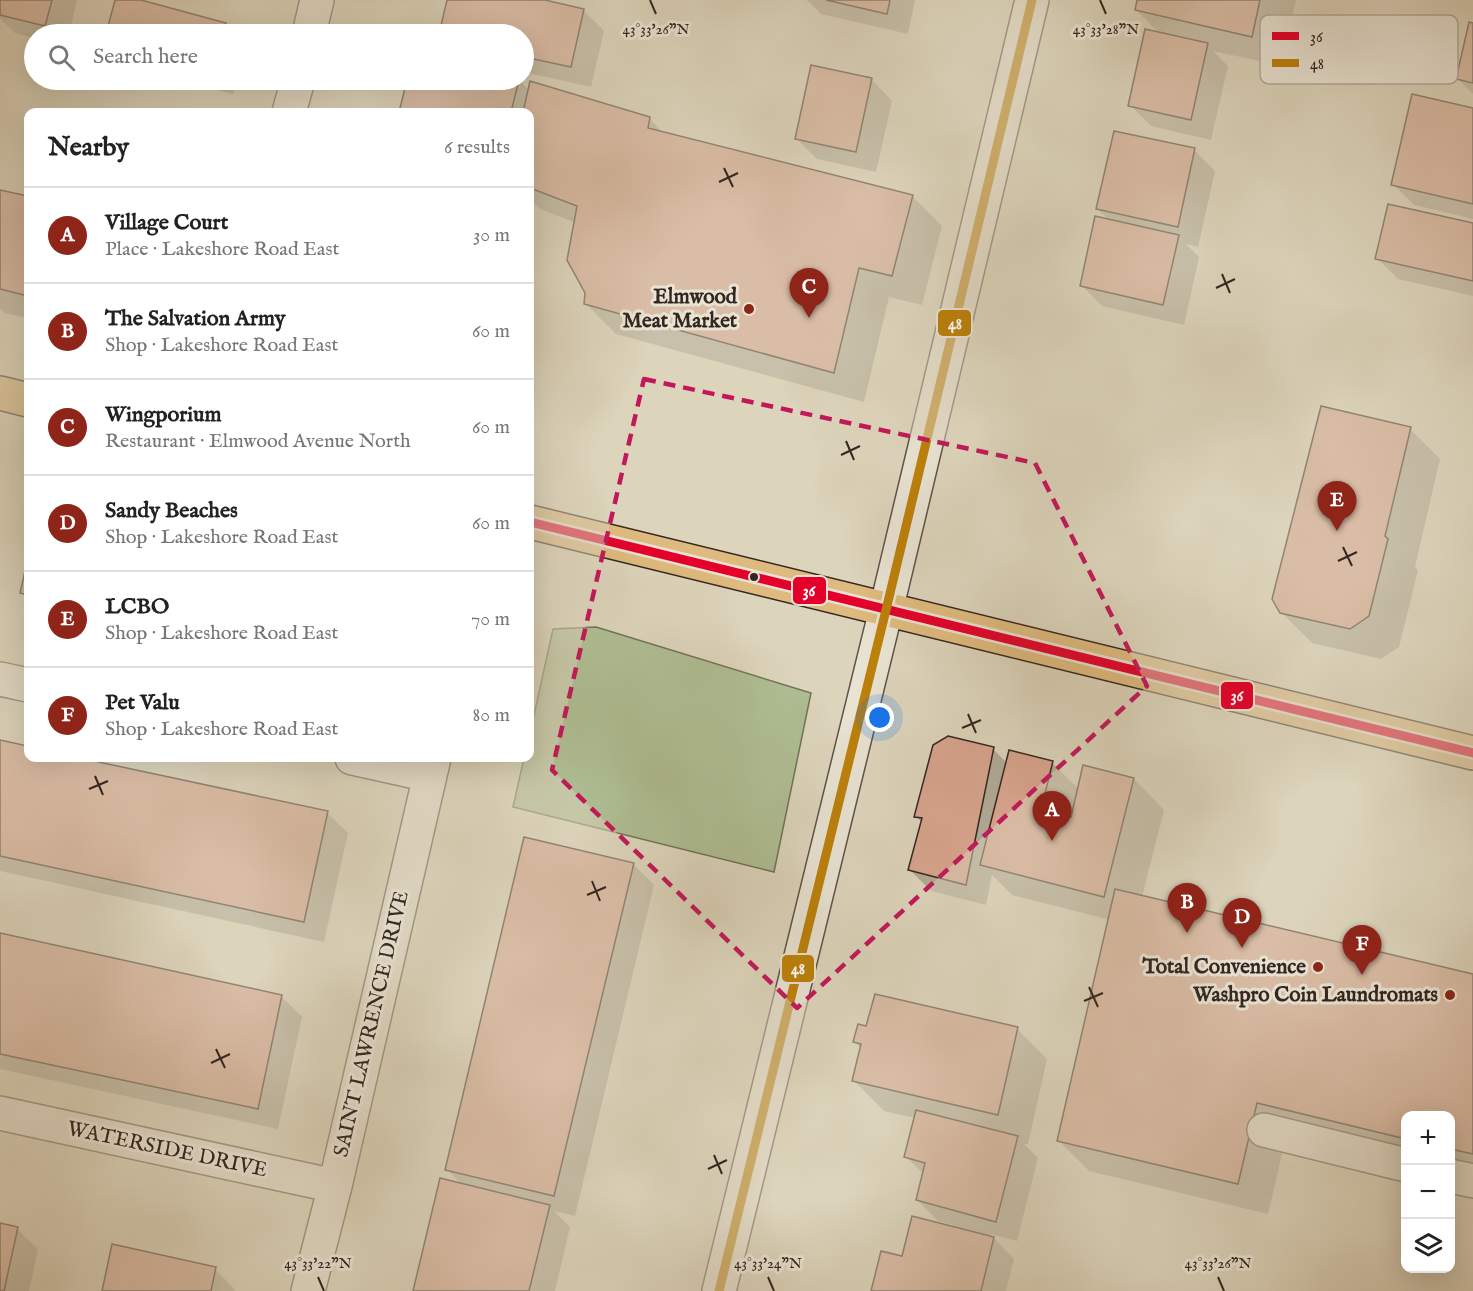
<!DOCTYPE html>
<meta charset="utf-8">
<style>
body{margin:0;font-family:"IM FELL English",serif;background:#f2f2f2;color:#222}
.controls{position:absolute;right:18px;bottom:18px;display:grid;overflow:hidden;border-radius:12px;box-shadow:0 6px 24px #0002}
.controls button{width:54px;height:54px;display:grid;place-items:center;padding:0;border:0;border-bottom:2px solid #e0e0e0;background:#fff;color:#222;font:30px sans-serif}
.you{position:absolute;left:880px;top:718px;width:21px;height:21px;margin:-15px;border:4px solid #fff;border-radius:50%;background:#1a73e8;box-shadow:0 0 0 9px #1a73e833}
.badge{display:grid;place-items:center;width:39px;height:39px;border-radius:50%;background:#8f2418;color:#fff;font-size:20px;font-weight:700}
.pin{position:absolute;translate:-50% -50px;filter:drop-shadow(0 2px 3px #0008)}
.pin::after{content:'';position:absolute;top:32px;width:21px;height:18px;background:inherit;clip-path:polygon(0 0,100% 0,50% 100%)}
.list{margin:0;padding:0;list-style:none}
h2{display:flex;justify-content:space-between;align-items:center;height:78px;margin:0;padding:0 24px;font-size:26px}
h2 small{font-size:20px;font-weight:400;color:#767676}
.list li{display:grid;grid-template-columns:39px 1fr auto;gap:18px;align-items:center;box-sizing:border-box;height:96px;padding:0 24px;border-top:2px solid #e0e0e0}
.list b{display:block;font-size:22px;white-space:nowrap}
.list p{margin:0;font-size:20px;white-space:nowrap;color:#767676}
.list em{font-size:20px;font-style:normal;color:#767676}
.icon{flex:none;width:33px;height:33px;fill:none;stroke:currentColor;stroke-width:2;stroke-linecap:round;stroke-linejoin:round}
.map{position:relative;flex:none;width:1473px;height:1291px;overflow:hidden}
.search{position:absolute;background:#fff;box-shadow:0 6px 24px #0002;left:24px;top:24px;width:510px;height:66px;display:flex;align-items:center;gap:15px;box-sizing:border-box;padding:0 21px;border-radius:33px;color:#767676;font-size:22px}
.panel{position:absolute;background:#fff;box-shadow:0 6px 24px #0002;left:24px;top:108px;width:510px;height:654px;border-radius:12px}
.map>svg:first-child{display:block}
.green{fill:#aebd92;stroke:#717259;stroke-width:1.5}
.shadow{fill:#0003}
.building{fill:#d7a38d;stroke:#342620;stroke-width:1.5}
.lines{fill:none;stroke-linecap:round;stroke-linejoin:round}
.minor-casing{stroke:#5e5247;stroke-width:36}
.major-casing{stroke:#342620;stroke-width:36}
.minor{stroke:#e8e3d3;stroke-width:33}
.major{stroke:#deba7e;stroke-width:33}
.bus-1-casing{stroke:#e8e3d3;stroke-width:14}
.bus-2-casing{stroke:#e8e3d3;stroke-width:14}
.bus-1{stroke:#e4002b;stroke-width:9}
.bus-2{stroke:#bc800a;stroke-width:9}
.marked{fill:none;stroke:#c2185b;stroke-width:4.5;stroke-dasharray:12 8;stroke-linejoin:round}
.ticks{fill:none;stroke:#342620;stroke-width:2}
.poi-dot{fill:#8f2418;stroke:#e8e3d3;stroke-width:2}
.bus-dot{fill:#342620;stroke:#e8e3d3;stroke-width:2}
.labels{text-anchor:middle;dominant-baseline:central;stroke-width:6;stroke-linejoin:round;paint-order:stroke}
.poi-label{font-size:21px;font-weight:bold;fill:#342620;stroke:#e8e3d3;text-anchor:end}
.street-label{font-size:21px;fill:#342620;stroke:#e8e3d3}
.key{fill:#e8e3d3;stroke:#b2aa9d;stroke-width:1.5}
.key-label{font-size:16px;fill:#342620}
.ticks-label{font-size:15px;text-anchor:middle;fill:#342620;stroke:#e8e3d3;stroke-width:6;stroke-linejoin:round;paint-order:stroke}
.line-badge{stroke:#e8e3d3;stroke-width:2}
.badge-label{font-size:16px;text-anchor:middle;font-weight:bold;fill:#fff}
</style>
<div class="map">
<svg width="1473" height="1291" viewBox="0 0 1473 1291">
<rect width="100%" height="100%" fill="#dcd4bb"/>
<filter id="stains"><feTurbulence type="fractalNoise" baseFrequency=".00333" numOctaves="4"/><feColorMatrix values="0 0 0 0 .2 0 0 0 0 .09 0 0 0 0 .02 0 0 0 .5 -.17"/></filter>
<radialGradient id="worn" r=".72"><stop offset=".6" stop-color="#630" stop-opacity="0"/><stop offset="1" stop-color="#630" stop-opacity=".3"/></radialGradient>
<path class="green" d="M596,627L811,693L774,872L513,807L524,758H530V733L553,629Z"/>
<path class="shadow" d="M0,0H77L69,34H34V38L15,33L0,18Z
M116,0H135L225,24L236,34H107Z
M448,0H538L583,10L604,31L591,87L524,72V34H441Z
M807,0H915L908,34L821,14Z
M1138,0H1296L1282,66L1213,51L1228,66L1211,140L1151,126L1130,105L1160,34L1136,10Z
M1473,25V94L1458,79Z
M178,80H237L233,94Z
M408,80H519L529,90L649,118L664,134L912,196L942,226L922,305L889,297L864,402L616,334L585,303L587,292L576,223L540,209L530,199V112H401Z
M872,80L892,101L876,172L817,159L796,138Z
M1473,110V219L1414,205L1393,184Z
M1194,150L1215,171L1198,247L1186,244L1199,257L1184,325L1102,306L1081,285L1110,221L1097,209Z
M0,191L28,198V318L4,313L0,308Z
M1473,225V296L1398,279L1377,258Z
M1410,429L1440,459L1415,567L1418,570L1399,647L1381,659L1312,643L1281,612Z
M28,565V599L22,592Z
M0,742L28,748V758H73L327,813L348,833L324,942L0,871Z
M993,749L1008,764L1052,763L1079,789L1134,779L1164,810L1142,897L1473,975V1177L1450,1172V1116H1406V1161L1287,1133L1268,1214L1089,1171L1059,1141L1110,920L1012,895L992,875L986,905L931,891L910,870L922,823L916,816Z
M633,864L654,885L575,1216L554,1211L570,1227L555,1291H414L462,1185L447,1169Z
M0,935L281,996L302,1017L278,1129L0,1069Z
M868,1028L1017,1029L1047,1059L1028,1144H1024L1038,1158L1017,1241L990,1234L1014,1259L1006,1291H873L903,1258L952,1228L953,1225L938,1221L917,1200L924,1174L906,1157L915,1118L884,1111L854,1081L861,1048L855,1042Z
M0,1225L17,1229L38,1249L29,1291H0Z
M215,1269L236,1291H103Z"/>
<path class="building" d="M0,0H52L45,26L0,15Z
M115,0H141L226,23L223,34H106Z
M447,0H545L584,9L571,67L524,57V34H439Z
M826,0H890L887,14Z
M1137,0H1260L1252,37L1135,10Z
M1469,22L1473,23V83L1456,79Z
M1145,29L1208,43L1191,120L1128,106Z
M811,65L872,78L856,152L795,139Z
M407,80H519L511,112H399Z
M530,81L650,117L648,128L913,195L892,276L859,268L834,373L584,304L585,293L567,260L577,206L530,188V112H523Z
M1412,94L1473,108V204L1391,185Z
M1114,131L1195,148L1178,227L1096,209Z
M0,190L28,196V296L0,289Z
M1388,204L1473,223V281L1375,259Z
M1095,216L1179,235L1163,305L1080,286Z
M1321,406L1411,427L1385,536L1388,539L1369,616L1350,629L1280,613L1272,599Z
M28,558V595L20,593Z
M948,736L994,747L966,885L908,870L922,818L914,817L933,745Z
M0,740L28,746V758H80L328,811L304,922L0,856Z
M1009,750L1053,761L1041,810L1071,817L1083,765L1134,778L1104,897L980,865Z
M524,837L634,863L554,1196L445,1170Z
M1115,889L1473,974V1154L1450,1149V1116H1406V1139L1257,1103L1238,1184L1057,1141Z
M0,933L282,995L258,1109L0,1054Z
M875,994L1018,1027L998,1115L852,1081L861,1044L853,1042L858,1024L866,1026Z
M916,1110L1018,1136L996,1222L916,1200L925,1163L904,1157Z
M440,1178L550,1205L529,1291H413Z
M912,1216L994,1237L981,1291H871L881,1251L902,1256Z
M0,1223L18,1227L4,1291H0Z
M112,1244L216,1267L211,1291H102Z"/>
<g class="lines">
<g class="minor-casing">
<path id="minor" d="M309,34L317,0
M289,112L298,80
M0,679L28,685
M352,758L429,775
M0,1113L335,1186
M1264,1130L1406,1165
M1450,1176L1473,1181
M308,1291L335,1186L434,758
M719,1291L886,610L1032,0"/>
</g>
<g class="major-casing">
<path id="major" d="M0,393L28,400
M530,522L1473,753"/>
</g>
<use href="#minor" class="minor"/>
<use href="#major" class="major"/>
<g class="bus-1-casing">
<path id="bus-1" d="M530,522L1473,753"/>
</g>
<g class="bus-2-casing">
<path id="bus-2" d="M719,1291L886,610L1032,0"/>
</g>
<use href="#bus-1" class="bus-1"/>
<use href="#bus-2" class="bus-2"/>
</g>
<path d="M0 0H1473V1291H0ZM644,379L1035,463L1147,686L797,1008L552,770Z" fill="#dcd4bb" fill-opacity=".55" fill-rule="evenodd"/>
<path class="marked" d="M644,379L1035,463L1147,686L797,1008L552,770Z"/>
<path class="ticks" d="M650,0L656,14M1100,0L1106,14M724,168L733,187M719,182L738,173M1222,274L1230,293M1216,288L1235,279M846,441L854,460M841,455L860,446M1343,547L1352,566M1338,561L1357,552M968,714L976,733M962,728L981,720M95,776L103,795M89,789L108,781M592,881L600,901M587,895L606,887M1089,987L1098,1007M1084,1001L1103,993M216,1049L225,1068M211,1063L230,1054M714,1155L722,1174M708,1169L727,1160M318,1277L324,1291M768,1277L774,1291M1218,1277L1224,1291"/>
<g class="poi-dot">
<circle cx="749" cy="309" r="6"/>
<circle cx="1318" cy="967" r="6"/>
<circle cx="1450" cy="995" r="6"/>
</g>
<circle class="bus-dot" cx="754" cy="577" r="5"/>
<g class="labels">
<g class="poi-label">
<text x="737" y="297">Elmwood<tspan x="737" dy="24">Meat Market</tspan></text>
<text x="1306" y="967">Total Convenience</text>
<text x="1438" y="995">Washpro Coin Laundromats</text>
</g>
<g class="street-label">
<text transform="translate(372 1024) rotate(-77)">SAINT LAWRENCE DRIVE</text>
<text transform="translate(167 1150) rotate(12)">WATERSIDE DRIVE</text>
</g>
</g>
<rect x="1260" y="15" width="198" height="69" rx="9" class="key"/>
<rect x="1272" y="32" width="27" height="8" fill="#e4002b"/>
<rect x="1272" y="59" width="27" height="8" fill="#bc800a"/>
<g class="key-label">
<text x="1310" y="42">36</text>
<text x="1310" y="69">48</text>
</g>
<g class="ticks-label">
<text x="656" y="34">43°33'26"N</text>
<text x="1106" y="34">43°33'28"N</text>
<text x="318" y="1268">43°33'22"N</text>
<text x="768" y="1268">43°33'24"N</text>
<text x="1218" y="1268">43°33'26"N</text>
</g>
<g class="line-badge">
<rect x="937" y="309" width="35" height="28" rx="6" fill="#bc800a"/>
<rect x="792" y="576" width="35" height="29" rx="6" fill="#e4002b"/>
<rect x="1220" y="681" width="34" height="29" rx="6" fill="#e4002b"/>
<rect x="781" y="954" width="34" height="29" rx="6" fill="#bc800a"/>
</g>
<g class="badge-label">
<text x="955" y="329">48</text>
<text x="809" y="596">36</text>
<text x="1237" y="701">36</text>
<text x="798" y="974">48</text>
</g>
<rect width="100%" height="100%" filter="url(#stains)"/>
<rect width="100%" height="100%" fill="url(#worn)"/>
</svg>
<div class="controls">
<button>+</button>
<button>−</button>
<button><svg class="icon" aria-label="layers" viewBox="0 0 24 24"><path d="M12 4l9 5-9 5-9-5zM3 14l9 5 9-5"/></svg></button>
</div>
<div class="you"></div>
<div class="pin badge" style="left:1052px;top:841px">A</div>
<div class="pin badge" style="left:1187px;top:933px">B</div>
<div class="pin badge" style="left:809px;top:318px">C</div>
<div class="pin badge" style="left:1242px;top:948px">D</div>
<div class="pin badge" style="left:1337px;top:531px">E</div>
<div class="pin badge" style="left:1362px;top:975px">F</div>
<div class="search"><svg class="icon" aria-label="search" viewBox="0 0 24 24"><circle cx="10" cy="10" r="6"/><path d="M15 15l6 6"/></svg>Search here</div>
<section class="panel">
<h2>Nearby<small>6 results</small></h2>
<ul class="list">
<li><span class="badge">A</span><div><b>Village Court</b><p>Place · Lakeshore Road East</p></div><em>30 m</em></li>
<li><span class="badge">B</span><div><b>The Salvation Army</b><p>Shop · Lakeshore Road East</p></div><em>60 m</em></li>
<li><span class="badge">C</span><div><b>Wingporium</b><p>Restaurant · Elmwood Avenue North</p></div><em>60 m</em></li>
<li><span class="badge">D</span><div><b>Sandy Beaches</b><p>Shop · Lakeshore Road East</p></div><em>60 m</em></li>
<li><span class="badge">E</span><div><b>LCBO</b><p>Shop · Lakeshore Road East</p></div><em>70 m</em></li>
<li><span class="badge">F</span><div><b>Pet Valu</b><p>Shop · Lakeshore Road East</p></div><em>80 m</em></li>
</ul>
</section>
</div>
